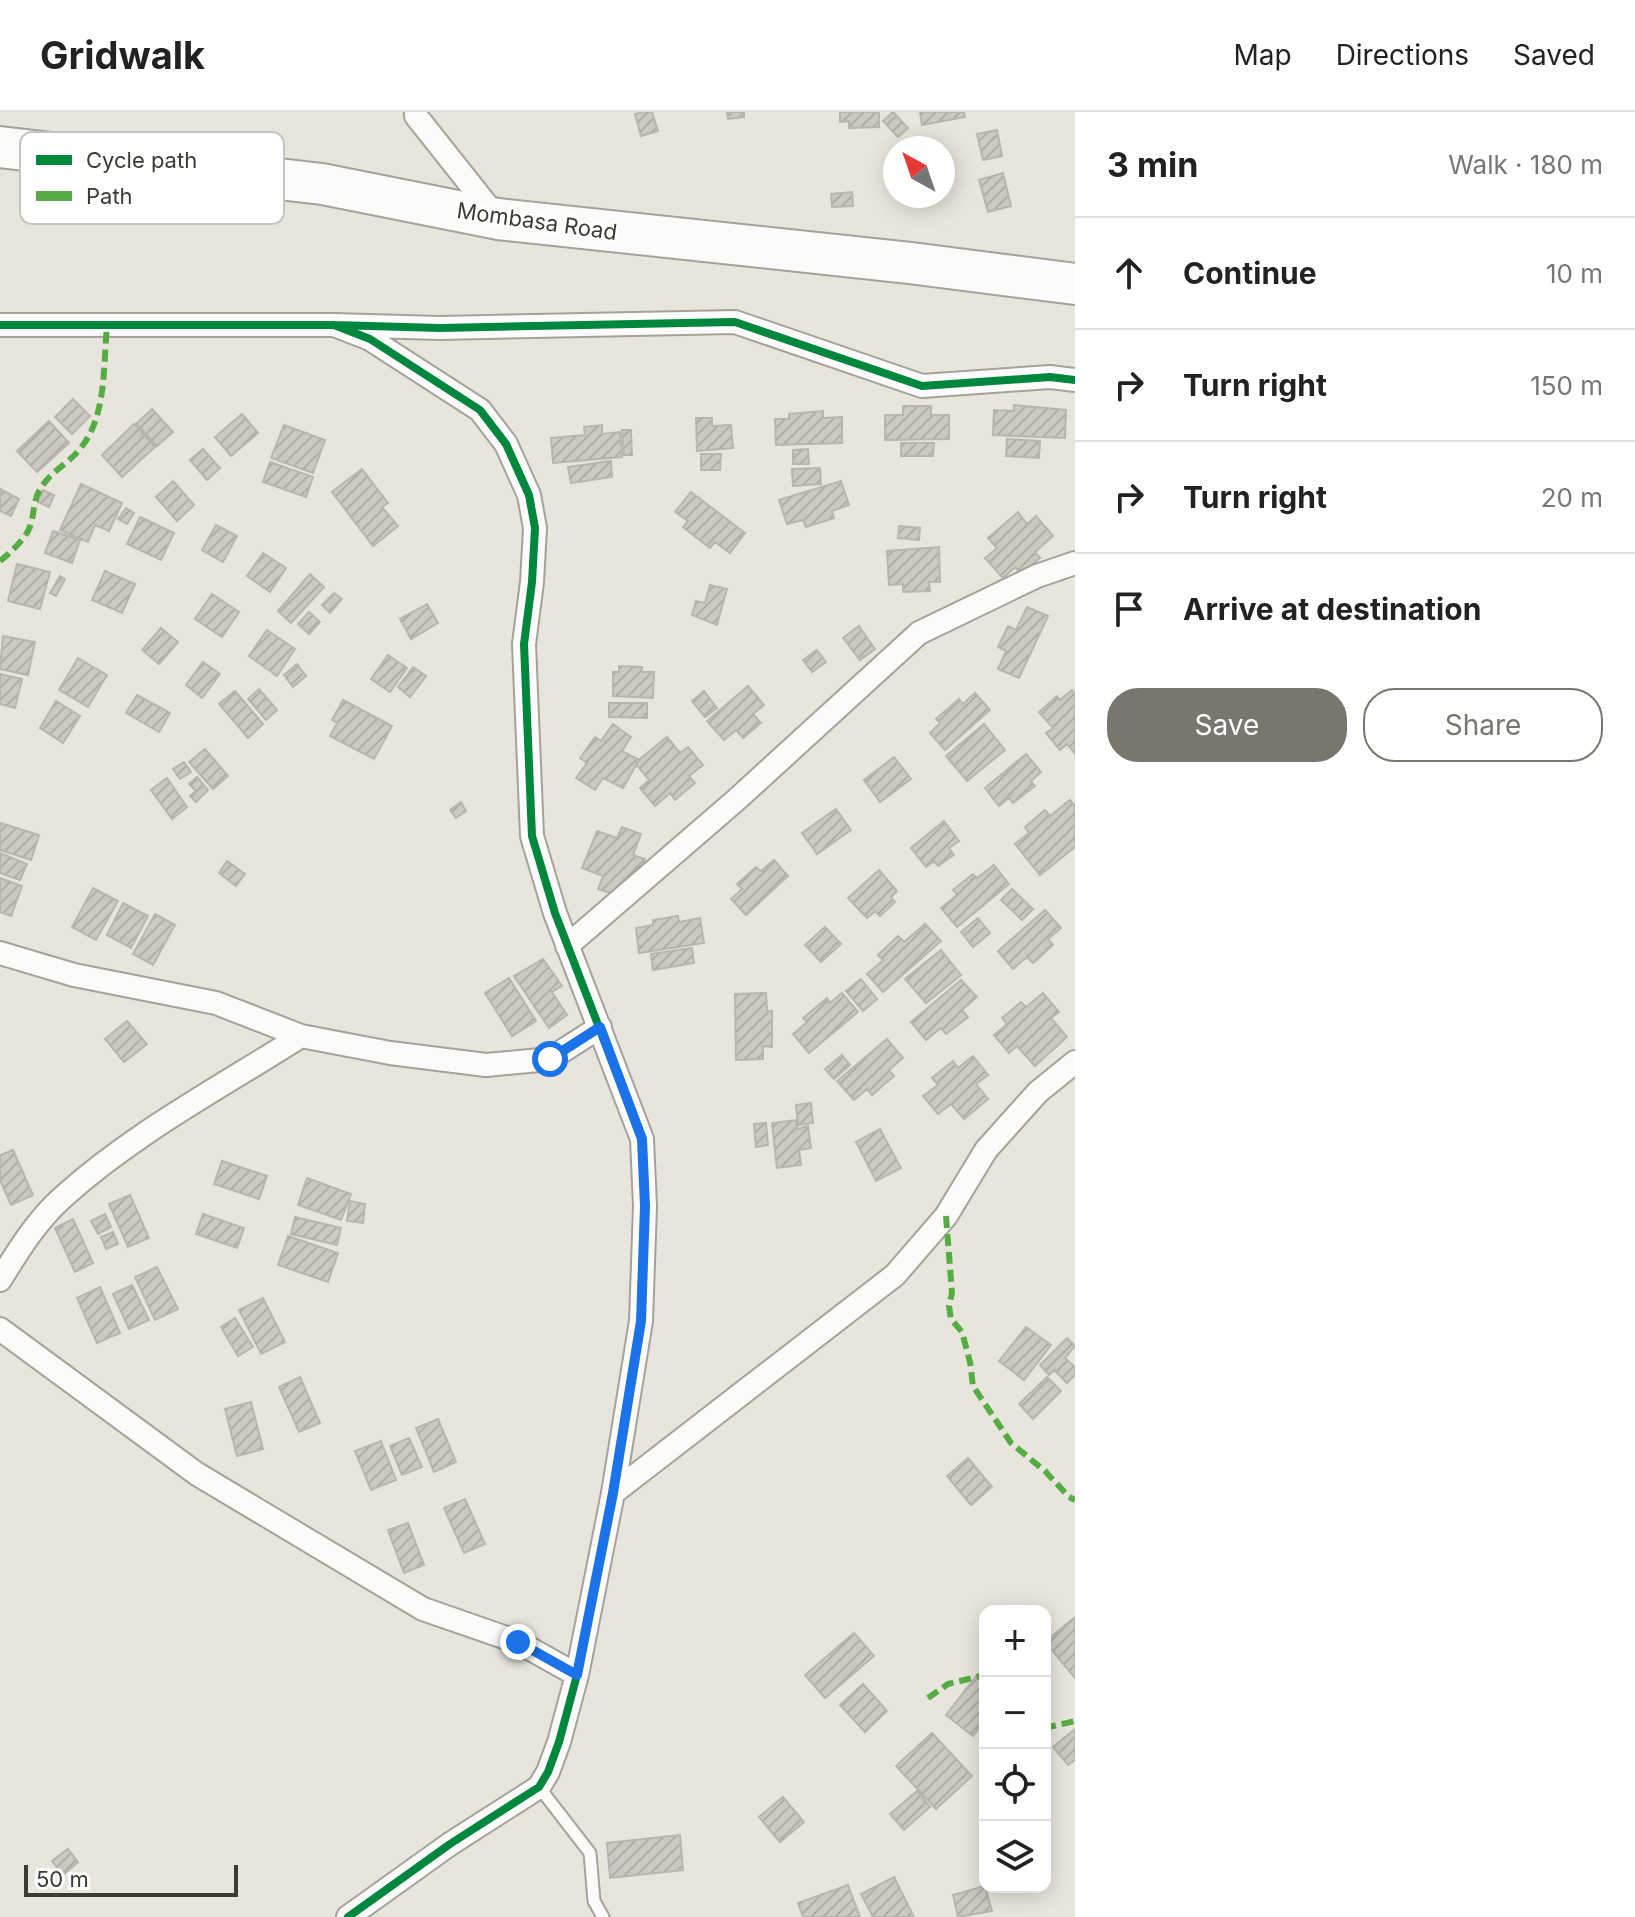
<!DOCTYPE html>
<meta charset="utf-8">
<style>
body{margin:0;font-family:Inter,sans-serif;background:#f2f2f2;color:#222}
.controls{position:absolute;right:24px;bottom:24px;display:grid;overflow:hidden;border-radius:16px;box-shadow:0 4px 20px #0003}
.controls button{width:72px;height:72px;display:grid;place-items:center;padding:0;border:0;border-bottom:2px solid #e0e0e0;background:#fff;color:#222;font:40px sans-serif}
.compass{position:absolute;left:883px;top:24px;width:72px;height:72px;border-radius:50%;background:#fff;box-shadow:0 4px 20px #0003;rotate:320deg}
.scale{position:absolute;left:24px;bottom:20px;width:214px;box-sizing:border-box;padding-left:8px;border:4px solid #3b3a33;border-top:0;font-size:22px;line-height:28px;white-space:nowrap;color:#3b3a33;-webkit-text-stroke:6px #fff;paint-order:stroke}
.stop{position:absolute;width:24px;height:24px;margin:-18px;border:6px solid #1a73e8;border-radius:50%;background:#fff}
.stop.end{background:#1a73e8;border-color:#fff;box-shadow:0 2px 8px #0008}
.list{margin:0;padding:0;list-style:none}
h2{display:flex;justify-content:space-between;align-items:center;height:104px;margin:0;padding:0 32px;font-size:34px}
h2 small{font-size:26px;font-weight:400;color:#767676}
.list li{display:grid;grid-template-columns:52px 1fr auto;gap:24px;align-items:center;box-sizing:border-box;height:112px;padding:0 32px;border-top:2px solid #e0e0e0}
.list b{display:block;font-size:30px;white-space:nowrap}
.list em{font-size:26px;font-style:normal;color:#767676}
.actions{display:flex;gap:16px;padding:24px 32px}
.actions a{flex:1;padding:18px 0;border:2px solid #78766e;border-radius:32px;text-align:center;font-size:28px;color:#78766e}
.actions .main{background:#78766e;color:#fff}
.icon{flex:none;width:44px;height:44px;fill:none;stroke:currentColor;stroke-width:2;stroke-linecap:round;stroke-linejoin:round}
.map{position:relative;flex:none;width:1075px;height:1805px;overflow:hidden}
header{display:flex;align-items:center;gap:48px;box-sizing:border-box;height:112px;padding:0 40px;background:#fff;border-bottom:2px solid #e0e0e0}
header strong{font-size:38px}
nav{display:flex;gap:44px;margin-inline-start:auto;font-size:28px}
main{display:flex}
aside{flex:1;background:#fff}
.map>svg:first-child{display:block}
.building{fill:url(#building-hatch);stroke:#b7b6ae;stroke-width:2}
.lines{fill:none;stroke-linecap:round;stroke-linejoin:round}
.lane-casing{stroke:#a4a29b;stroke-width:15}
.street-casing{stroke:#a4a29b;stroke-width:26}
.highway-casing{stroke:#a4a29b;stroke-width:44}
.lane{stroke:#fcfbfa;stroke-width:11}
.street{stroke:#fcfbfa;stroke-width:22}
.highway{stroke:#fcfbfa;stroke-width:40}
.quiet{stroke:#55ac45;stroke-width:6;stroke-dasharray:12 6;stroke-linecap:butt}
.cycleway-casing{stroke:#fff;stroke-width:13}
.cycleway{stroke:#00873e;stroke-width:8}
.route{stroke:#1a73e8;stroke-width:10}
.labels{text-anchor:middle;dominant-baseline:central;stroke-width:6;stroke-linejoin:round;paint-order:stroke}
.street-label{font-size:22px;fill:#3b3a33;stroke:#fff}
.key{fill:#fff;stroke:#c4c4c2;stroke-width:2}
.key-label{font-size:22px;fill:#3b3a33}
</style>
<header>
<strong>Gridwalk</strong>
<nav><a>Map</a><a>Directions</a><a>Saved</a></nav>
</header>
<main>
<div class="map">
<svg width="1075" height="1805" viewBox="0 0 1075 1805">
<defs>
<pattern id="building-hatch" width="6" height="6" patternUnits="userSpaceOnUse" patternTransform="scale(2)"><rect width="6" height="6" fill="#cbc9c2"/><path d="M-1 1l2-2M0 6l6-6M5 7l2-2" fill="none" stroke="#afada7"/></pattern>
</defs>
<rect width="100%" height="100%" fill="#e8e6dc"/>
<path class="building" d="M644,0H652L658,19L641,24L635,2Z
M727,0H744V5L728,7Z
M840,0H879V15L849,16V9L840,10Z
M893,0L908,16L898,25L883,9Z
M920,0H964L965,5L922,13Z
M997,18L1002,44L983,48L977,22Z
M1003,61L1011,94L988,100L979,68Z
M852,80L853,94L832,95L831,82Z
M73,287L90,304L72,322L55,305Z
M1014,293L1066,298L1065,326L993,323L994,298L1014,299Z
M903,294H931V303H949V327L885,328V303H903Z
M152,297L173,320L157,334L136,312Z
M823,299V306L842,305V331L776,333L775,307H789V302Z
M242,302L258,321L231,344L215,325Z
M696,306H712V314L731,313L733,336L697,339Z
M49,309L69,331L37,360L17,339Z
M134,312L155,335L122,365L102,343Z
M284,313L325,328L313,361L271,346Z
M602,313V322L620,320L622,345L553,351L551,326L585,323L584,315Z
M622,318H631L632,343H624Z
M1007,327L1040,329L1039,346L1006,344Z
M901,331H934L933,344H901Z
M203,337L220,356L207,368L190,348Z
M808,337L809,352H793V338Z
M701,342H721L720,358H701Z
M611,349L612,365L571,371L568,355Z
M270,350L313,365L306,385L263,370Z
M820,356L821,372L793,374L792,357Z
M362,357L388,391L382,395L398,414L373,434L332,380Z
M173,369L194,393L177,409L156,385Z
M841,369L849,393L832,399L834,406L806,415L803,408L787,412L779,388Z
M81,372L122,391L109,419L95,413L88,430L60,418Z
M0,377L19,387L11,404L0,399Z
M43,378L54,383L49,395L38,390Z
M691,380L745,421L730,441L715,430L710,436L683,415L688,409L675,400Z
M126,396L134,401L127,412L118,407Z
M1018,400L1027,412L1036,404L1053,424L1035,440L1040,446L1021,462L1015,455L1003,466L985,446L997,436L988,426Z
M140,405L174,421L161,448L127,432Z
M216,413L237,424L223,450L202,438Z
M899,414L920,416L919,428L898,426Z
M53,419L80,428L72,451L45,441Z
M939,435L940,470H929L930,479L903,480V472L889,473L887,439Z
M263,441L286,456L270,480L247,464Z
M17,452L50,460L40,497L8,489Z
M105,459L135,472L122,501L92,488Z
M310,462L324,475L291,511L278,499Z
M60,464L65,467L56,484L50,481Z
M710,473L727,477L717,513L692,503L696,489L705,491Z
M334,481L342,487L330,501L322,493Z
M212,482L239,500L222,525L195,507Z
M427,492L438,511L411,527L400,507Z
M1027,495L1048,504L1019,566L998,557L1006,539L998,535L1008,514L1016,518Z
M309,500L320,510L309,522L298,512Z
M859,514L875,537L860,548L843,526Z
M161,516L178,530L159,552L142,538Z
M267,518L295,537L277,564L249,544Z
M3,524L35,530L28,563L0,557Z
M817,538L826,550L812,560L803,548Z
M388,543L407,556L390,580L371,567Z
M78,546L107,563L88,595L59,578Z
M203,550L220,562L202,586L186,573Z
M297,552L306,564L293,575L284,563Z
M619,554L642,555V560H654L653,586L613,584V560H619Z
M413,555L426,564L410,585L398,575Z
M0,562L22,567L15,596L0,592Z
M748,574L764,593L753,602L761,611L743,626L736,618L724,628L707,609Z
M259,577L277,598L266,608L248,587Z
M1072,578L1075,582V642L1067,632L1060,638L1046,621L1053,616L1039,600L1057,584L1060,588Z
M235,579L263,612L248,626L219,592Z
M704,579L717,596L705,605L692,589Z
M975,581L990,598L945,638L930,621L940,611L936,607L959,587L963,592Z
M137,583L170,601L159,620L126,601Z
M343,588L392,614L374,647L330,624L337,611L332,608Z
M56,589L80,604L63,631L40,616Z
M609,591H647V606L609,605Z
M613,612L631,625L622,639L639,648L623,676L603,666L595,678L576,666L587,651L580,646L595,625L601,629Z
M984,612L1005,638L967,669L946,644Z
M667,625L680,641L688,635L703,653L689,664L695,671L675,688L670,681L655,694L640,676L649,668L635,651Z
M205,637L228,664L213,677L189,650Z
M1026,642L1041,660L1031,669L1035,674L1013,691L1009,686L999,694L985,676Z
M894,645L911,667L880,690L864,668Z
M184,650L191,660L180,667L173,657Z
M197,665L208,678L196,690L190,684L196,679L189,672Z
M167,666L187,695L172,707L151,678Z
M1070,688L1075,694V735L1040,763L1015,732L1029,721L1025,715L1045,698L1050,704Z
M461,690L466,699L456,706L450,698Z
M836,697L851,718L817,742L802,721Z
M944,709L959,729L949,736L954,743L938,754L934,749L926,755L911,736Z
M0,711L39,723L31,748L0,738Z
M622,715L641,722L633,743L645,747L636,771L624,767L617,783L598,777L603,764L582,756L597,719L617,726Z
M0,741L27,752L20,768L0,761Z
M774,748L788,764L746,803L731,787L742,777L737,772L756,755L761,759Z
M227,749L245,762L236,774L219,761Z
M994,753L1009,772L957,815L941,796L957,783L953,778L973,762L977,766Z
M879,758L897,779L891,785L895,790L880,804L875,799L867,806L848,786Z
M0,766L22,774L11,804L0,800Z
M93,776L118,789L96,828L72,815Z
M1012,777L1033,797L1022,808L1001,788Z
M123,791L148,804L131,836L107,823Z
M1045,798L1061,816L1048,827L1053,833L1033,851L1027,845L1013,857L998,839Z
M155,802L175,813L153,853L133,842Z
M678,804L679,810L700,806L704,831L639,841L636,816L653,813V808Z
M978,806L990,821L973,835L961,820Z
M925,812L941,829L883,880L867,862L883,848L878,843L898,824L904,830Z
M825,815L841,832L821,850L805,833Z
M692,836L694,851L653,858L651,842Z
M941,838L961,863L926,891L905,867Z
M543,847L562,874L552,880L567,903L549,916L514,864Z
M509,866L536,909L512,924L485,881Z
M861,867L877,887L863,899L846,879Z
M961,868L977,885L962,898L968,905L946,922L941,916L926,928L911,910Z
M766,881L767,899H772V935L763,934V947L736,948L735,882Z
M842,881L858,900L809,941L793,922L807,910L803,906L827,886L830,891Z
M1043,881L1059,900L1051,906L1067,925L1035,954L1017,934L1009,941L994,923L1007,912L1002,906L1021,890L1026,895Z
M127,909L147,932L124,950L105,927Z
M887,927L903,946L889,958L894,964L872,983L867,977L854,988L837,969Z
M842,943L850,953L834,967L825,957Z
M973,944L988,963L976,972L988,987L964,1007L951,992L938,1002L923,984L938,973L932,966L953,949L958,956Z
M811,991L813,1011L798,1013L796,993Z
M796,1008L797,1017L808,1014L811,1036L799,1038L801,1053L777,1056L772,1011Z
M766,1011L768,1033L756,1035L754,1012Z
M880,1017L901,1056L876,1069L856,1030Z
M13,1038L33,1083L11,1093L0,1068V1043Z
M222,1049L267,1064L259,1087L214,1072Z
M307,1066L351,1082L341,1108L298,1093Z
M130,1083L149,1126L128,1135L109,1092Z
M350,1089L365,1092L363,1111L347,1109Z
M105,1102L111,1115L98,1122L91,1109Z
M203,1102L244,1116L237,1136L196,1122Z
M295,1105L341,1116L337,1133L291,1122Z
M73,1107L93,1151L75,1160L55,1116Z
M113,1120L118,1132L106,1137L101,1125Z
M288,1124L338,1141L328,1170L278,1153Z
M157,1155L178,1197L155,1208L135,1165Z
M132,1173L149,1208L129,1217L113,1182Z
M100,1175L120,1221L97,1231L77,1186Z
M263,1186L285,1230L261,1242L239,1198Z
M235,1206L253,1235L238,1244L221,1215Z
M1026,1215L1051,1233L1024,1268L999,1249Z
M1067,1226L1075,1234L1065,1246L1075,1255V1263L1067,1271L1054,1258L1049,1263L1040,1253Z
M300,1265L320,1311L299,1320L279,1275Z
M1047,1265L1061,1279L1033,1307L1019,1292Z
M251,1290L263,1337L237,1344L225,1297Z
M438,1307L456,1350L434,1360L416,1316Z
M409,1326L422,1355L402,1363L390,1334Z
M381,1329L396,1368L371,1378L355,1339Z
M968,1346L992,1375L971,1393L947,1364Z
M465,1387L485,1432L464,1441L444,1396Z
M408,1411L424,1453L404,1461L388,1418Z
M1075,1505V1566L1045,1530Z
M854,1521L874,1544L825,1586L805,1563Z
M977,1563L985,1569V1608L973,1624L946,1603Z
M863,1572L887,1599L865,1620L840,1593Z
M1075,1617V1648L1068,1653L1053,1635Z
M932,1621L972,1664L936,1697L896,1654Z
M917,1679L930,1695L904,1718L890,1702Z
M783,1685L804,1710L780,1730L759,1705Z
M680,1723L683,1758L610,1766L607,1731Z
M68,1737L78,1750L63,1763L52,1749Z
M894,1765L914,1805H873L861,1782Z
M848,1773L860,1805H803L798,1791Z
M985,1774L992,1799L958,1805L953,1783Z"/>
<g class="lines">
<g class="lane-casing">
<path id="lane" d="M539,1675L590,1741L594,1789L603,1805"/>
</g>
<g class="street-casing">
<path id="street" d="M416,0V4L497,106
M0,213H334L440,216L735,210L922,274L1050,265L1075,268
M334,213L370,227L480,298L506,332L529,383L535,416L532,470L524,532L532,724L555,801L642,1027L645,1094L641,1209L613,1381L577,1563L559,1630L548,1660L539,1675L450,1732L348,1805
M567,834L735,689L919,521L1037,464L1075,451
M0,841L74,863L216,891L301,924L390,941L486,953L550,947L600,915
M0,1168C18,1139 37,1108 63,1085C134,1021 221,975 301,924
M0,1217L197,1362L423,1497L518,1530L577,1563
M613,1381L895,1163L946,1104L986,1038L1038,980L1075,950"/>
</g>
<g class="highway-casing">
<path id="highway" d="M0,35L322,72L498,107L910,151L1075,172"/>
</g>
<use href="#lane" class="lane"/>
<use href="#street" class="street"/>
<use href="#highway" class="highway"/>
<path class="quiet" d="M0,449C9,442 24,428 29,417C35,404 32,389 41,376C50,360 68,352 80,337C107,304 103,255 107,214
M946,1104L952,1181L949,1194L951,1207L962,1220L970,1250L973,1274L1011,1331L1045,1359L1069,1385L1075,1388
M928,1586L948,1572L985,1563
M1045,1612L1049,1615L1075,1609"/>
<g class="cycleway-casing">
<path id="cycleway" d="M0,213H334L440,216L735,210L922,274L1050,265L1075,268
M334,213L370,227L480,298L506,332L529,383L535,416L532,470L524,532L532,724L555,801L642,1027L645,1094L641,1209L613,1381L577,1563L559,1630L548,1660L539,1675L450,1732L348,1805"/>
</g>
<use href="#cycleway" class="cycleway"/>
</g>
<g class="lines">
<path class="route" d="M518,1530L577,1563L613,1381L641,1209L645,1094L642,1027L600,915L550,947"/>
</g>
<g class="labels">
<g class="street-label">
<text transform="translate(537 109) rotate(8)">Mombasa Road</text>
</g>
</g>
<rect x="20" y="20" width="264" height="92" rx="12" class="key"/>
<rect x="36" y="43" width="36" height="10" fill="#00873e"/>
<rect x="36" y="79" width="36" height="10" fill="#55ac45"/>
<g class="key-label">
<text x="86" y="56">Cycle path</text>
<text x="86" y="92">Path</text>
</g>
</svg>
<div class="controls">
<button>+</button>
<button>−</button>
<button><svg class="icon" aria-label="locate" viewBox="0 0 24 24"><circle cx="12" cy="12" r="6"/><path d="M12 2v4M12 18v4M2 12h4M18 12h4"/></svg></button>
<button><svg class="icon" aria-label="layers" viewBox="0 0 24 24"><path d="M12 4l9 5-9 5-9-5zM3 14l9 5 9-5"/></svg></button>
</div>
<svg class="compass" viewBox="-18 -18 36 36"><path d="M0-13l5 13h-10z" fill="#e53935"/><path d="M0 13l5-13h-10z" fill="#767676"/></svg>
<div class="scale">50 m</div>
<div class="stop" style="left:550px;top:947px"></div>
<div class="stop end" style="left:518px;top:1530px"></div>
</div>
<aside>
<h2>3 min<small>Walk · 180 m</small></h2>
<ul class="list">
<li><svg class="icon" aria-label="ahead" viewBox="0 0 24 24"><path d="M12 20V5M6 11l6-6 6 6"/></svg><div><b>Continue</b></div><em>10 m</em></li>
<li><svg class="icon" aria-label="right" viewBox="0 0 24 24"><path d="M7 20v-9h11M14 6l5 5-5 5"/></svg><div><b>Turn right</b></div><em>150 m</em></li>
<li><svg class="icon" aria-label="right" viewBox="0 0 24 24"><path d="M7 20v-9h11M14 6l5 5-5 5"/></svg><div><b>Turn right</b></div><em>20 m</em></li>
<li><svg class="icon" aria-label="arrive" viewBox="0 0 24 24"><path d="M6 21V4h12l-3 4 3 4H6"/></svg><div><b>Arrive at destination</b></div></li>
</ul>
<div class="actions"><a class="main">Save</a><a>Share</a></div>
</aside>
</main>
